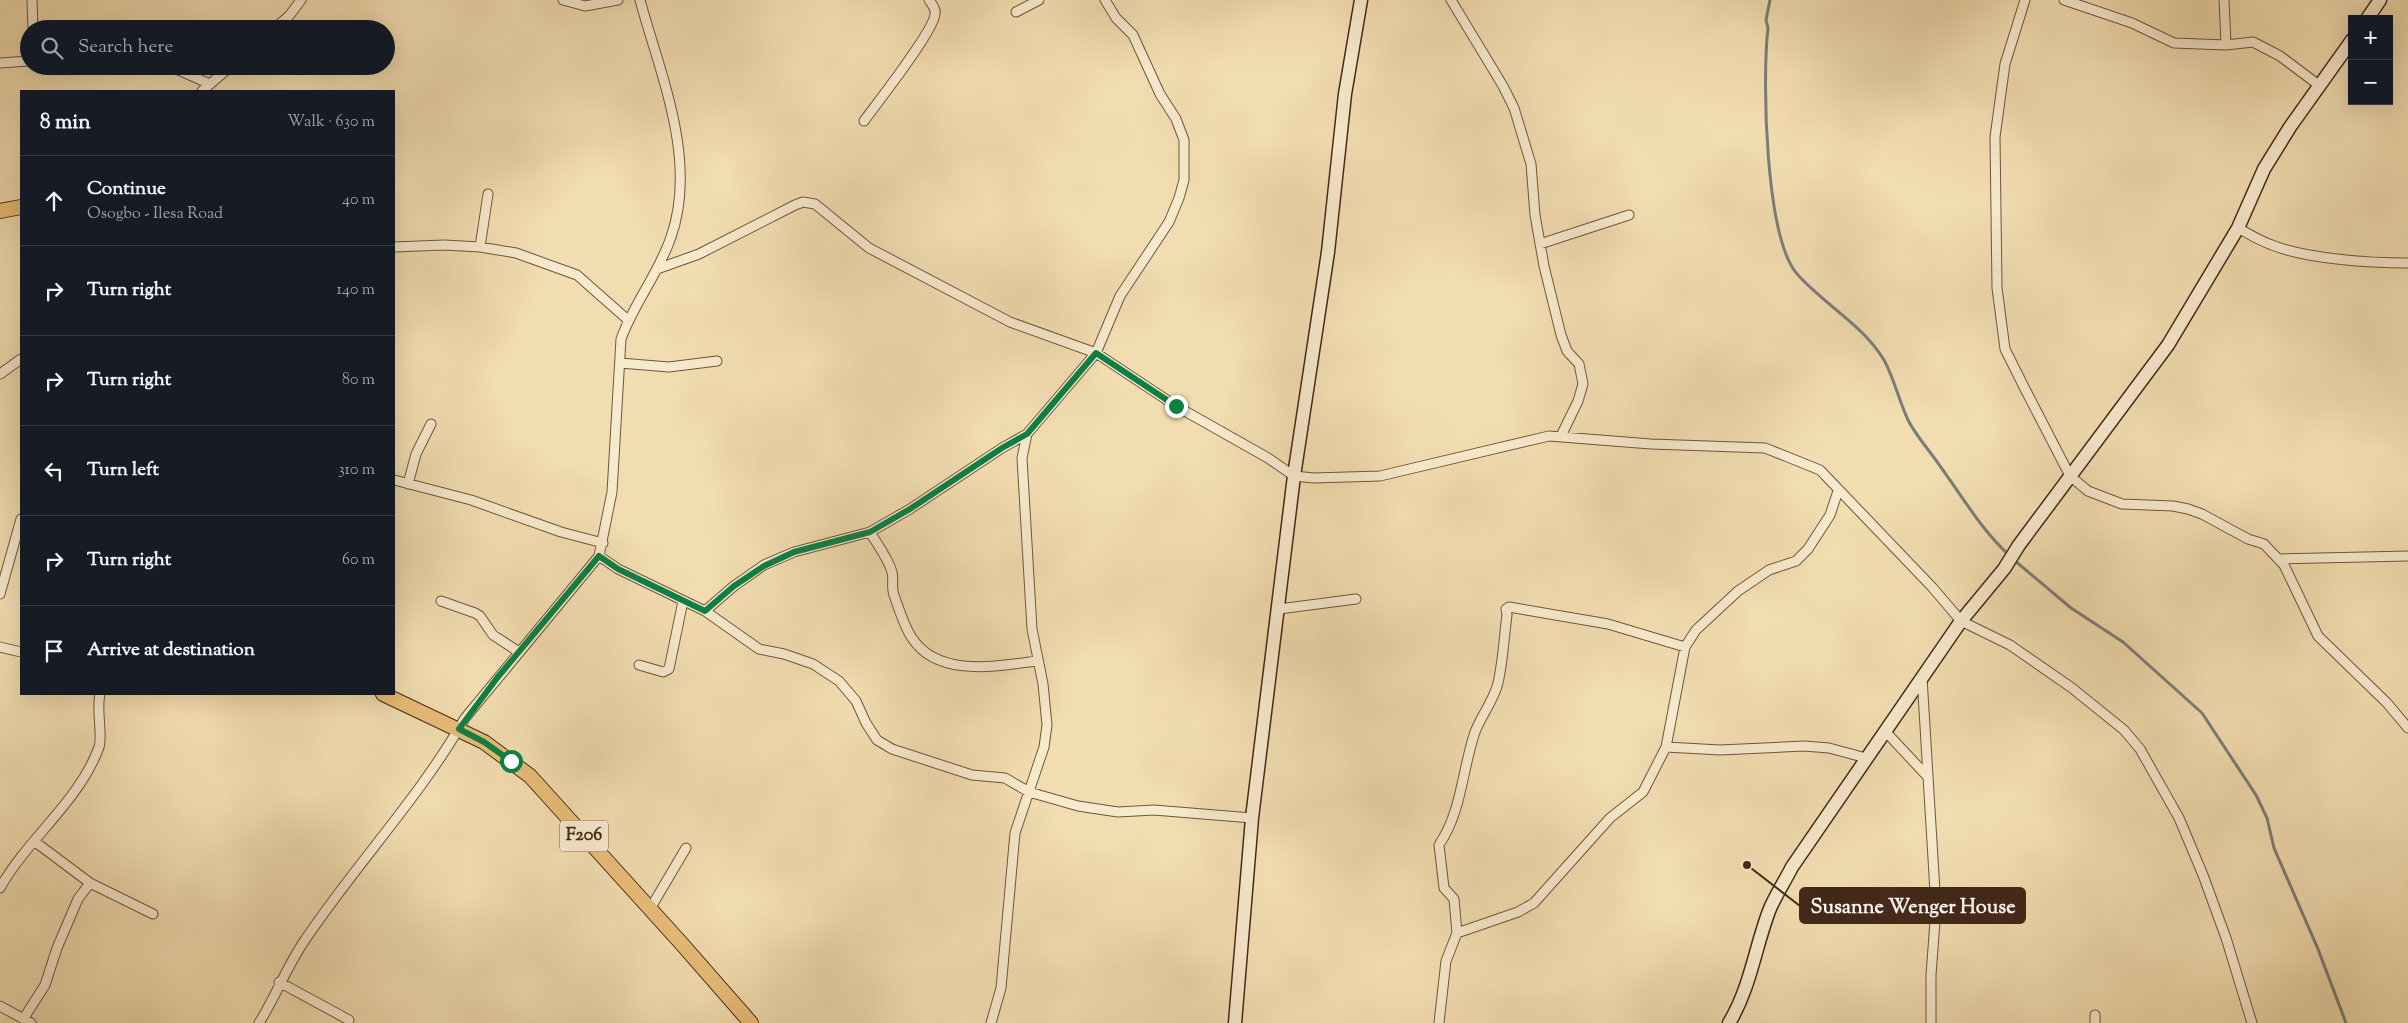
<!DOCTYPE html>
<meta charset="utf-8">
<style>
body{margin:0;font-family:"Sorts Mill Goudy",serif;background:#242831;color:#f1f3f6}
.controls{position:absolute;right:15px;top:15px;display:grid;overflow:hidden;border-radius:0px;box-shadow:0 5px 20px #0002}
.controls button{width:45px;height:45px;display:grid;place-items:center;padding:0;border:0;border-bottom:1px solid #363941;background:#171b24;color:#f1f3f6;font:25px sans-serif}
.stop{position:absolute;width:15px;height:15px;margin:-11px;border:4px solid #0b8043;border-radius:50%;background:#fff}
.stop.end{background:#0b8043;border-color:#fff;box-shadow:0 1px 5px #0008}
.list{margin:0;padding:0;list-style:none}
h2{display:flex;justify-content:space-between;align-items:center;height:65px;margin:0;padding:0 20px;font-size:21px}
h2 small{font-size:16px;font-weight:400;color:#9ea1a6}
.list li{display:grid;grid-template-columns:32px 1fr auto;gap:15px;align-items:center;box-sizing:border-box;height:90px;padding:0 20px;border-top:1px solid #363941}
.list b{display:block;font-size:19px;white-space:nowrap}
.list p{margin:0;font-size:16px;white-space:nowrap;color:#9ea1a6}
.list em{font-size:16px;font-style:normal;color:#9ea1a6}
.icon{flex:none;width:28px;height:28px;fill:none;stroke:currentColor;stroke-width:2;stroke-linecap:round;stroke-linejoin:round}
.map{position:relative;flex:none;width:2408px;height:1023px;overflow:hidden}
.search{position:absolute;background:#171b24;box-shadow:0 5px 20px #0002;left:20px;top:20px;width:375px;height:55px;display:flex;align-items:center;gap:12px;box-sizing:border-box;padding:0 18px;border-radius:28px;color:#9ea1a6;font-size:19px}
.panel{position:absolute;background:#171b24;box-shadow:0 5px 20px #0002;left:20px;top:90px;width:375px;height:605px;border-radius:0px}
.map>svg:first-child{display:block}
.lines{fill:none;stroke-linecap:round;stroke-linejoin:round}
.stream{stroke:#7b7e78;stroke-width:3}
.minor-casing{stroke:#6e553f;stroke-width:11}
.secondary-casing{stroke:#422819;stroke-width:15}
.primary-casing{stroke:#422819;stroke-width:16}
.minor{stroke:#f7e9cc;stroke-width:9}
.secondary{stroke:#f7e9cc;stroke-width:12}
.primary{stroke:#e9be78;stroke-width:14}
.route{stroke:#0b8043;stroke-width:6}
.labels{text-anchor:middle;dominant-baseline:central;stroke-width:4;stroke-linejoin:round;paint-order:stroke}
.shield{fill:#f7e9cc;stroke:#78624f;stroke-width:1}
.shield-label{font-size:18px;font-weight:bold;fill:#422819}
.leader{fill:none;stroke:#422819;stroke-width:2}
.callout-dot{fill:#422819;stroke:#f7e9cc;stroke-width:2}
.callout{fill:#422819;stroke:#422819;stroke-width:2}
.callout-label{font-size:20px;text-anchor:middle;font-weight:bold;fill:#fff}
</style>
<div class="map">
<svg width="2408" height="1023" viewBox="0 0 2408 1023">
<rect width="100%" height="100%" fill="#f2ddb0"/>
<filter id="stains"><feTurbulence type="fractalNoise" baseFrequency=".004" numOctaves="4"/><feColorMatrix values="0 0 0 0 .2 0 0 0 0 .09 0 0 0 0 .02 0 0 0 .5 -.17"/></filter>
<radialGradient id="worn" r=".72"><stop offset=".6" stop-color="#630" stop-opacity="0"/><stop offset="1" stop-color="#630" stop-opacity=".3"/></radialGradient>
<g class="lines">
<path class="stream" d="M1770,0L1766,20L1768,28C1762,78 1765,240 1798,275C1825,305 1863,325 1884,360C1894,378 1899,401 1908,420C1916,436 1930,451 1940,466C1962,496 1982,531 2010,556
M2014,560L2071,608L2123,642L2202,713L2256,795L2267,818L2274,848L2318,949L2346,1023"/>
<g class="minor-casing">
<path id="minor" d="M32,0L33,29
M563,0L585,6L618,0
M1451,0L1503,86L1514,108L1531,164L1535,215L1544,266L1561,335L1567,351L1579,364L1583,384L1578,401L1561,436
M2025,0L2005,64L1995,137L1997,288L2005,349L2024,387L2070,476L2088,491L2122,504L2173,506L2188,509L2202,514L2248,539L2264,544L2284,565L2318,636L2387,703L2408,728
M2064,0L2132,23L2174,43L2226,45L2253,42L2280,56L2320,86
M2224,0L2226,45
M1016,12L1039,0
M274,29L289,16L301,0
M0,63L29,61
M158,66L176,69L210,84
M202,91L231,66
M864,121C877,103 934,31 935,14C936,9 932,4 929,0
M2238,228C2249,234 2260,241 2272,245C2306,259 2371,263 2408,263
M1540,244L1629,215
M394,247L444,245L480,247L516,253L577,275L628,320
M480,247L488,194
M657,269L699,254L795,205L803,202L815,204L869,248L1010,322L1096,353L1176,406L1268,458L1294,476L1314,478L1380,476L1549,436L1651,444L1765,448L1820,470L1932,587L1961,621L2010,645L2072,688L2124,730L2140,749L2179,818L2203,875L2226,938L2252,1023
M620,363L669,367L717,361
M0,374L21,359
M394,480L471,500L561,532L603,543
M408,484L416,454L431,424
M870,532C877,544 888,558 892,572C894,579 891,587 894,595C898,607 905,628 912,638C938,678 997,666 1037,661
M599,556L618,569L705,611L759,649L784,654L813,664L839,681L856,701L866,723L877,740L892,749L972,775L1005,778L1029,792L1078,806L1118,812L1154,810L1252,818
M2278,559L2408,556
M0,594L21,519
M441,601L475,613L480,616L493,635L519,652
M1279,609L1356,599
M705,611L734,586L764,565L794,552L870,532L910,509L1002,448L1027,434L1096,353L1120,296L1169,222L1179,198L1184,180V140L1176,119L1160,94L1133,35L1116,18L1105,0
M0,647L21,652
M639,665L663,672L669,669L683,601
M1922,677L1936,908L1931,975V1023
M1885,731L1927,776
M1666,747L1720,750L1804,746L1829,748L1866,758
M34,841L90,883L153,914
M0,888C28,838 79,802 99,747C103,736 96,710 100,694
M650,909L686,848
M1457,933L1518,912L1534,903L1610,818L1643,792L1666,747L1685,647L1696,630L1738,591L1769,570L1796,561L1808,549L1830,515L1838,491
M279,982L349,1020
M0,1006L31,1023
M24,1018L45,985L57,948L78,899L90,883
M259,1023C276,996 287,966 305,940C356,864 420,797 465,718L599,556L612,492L621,339C634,303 659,273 671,237C698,160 660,74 640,0
M991,1023L1001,988L1015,833L1044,747L1047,725L1043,684L1032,629L1022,458L1027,434
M1439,1023L1446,961L1457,933L1454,899L1444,888L1439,845C1462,811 1462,770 1475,732C1481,716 1494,700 1498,683C1503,661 1504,637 1507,615L1506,609L1509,607L1608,624L1685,647
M2095,1023V1015"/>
</g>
<g class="secondary-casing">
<path id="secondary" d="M2367,19L2380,0
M1235,1023L1252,818L1294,476L1328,252L1345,94L1361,0
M1729,1023C1750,989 1755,948 1769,911C1775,896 1785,881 1792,867L1961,621L2004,569L2019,545L2168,345L2238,228L2264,169L2290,127L2352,40"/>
</g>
<g class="primary-casing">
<path id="primary" d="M0,211L21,207
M383,694L484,742L530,776L681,943L751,1023"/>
</g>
<use href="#minor" class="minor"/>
<use href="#secondary" class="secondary"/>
<use href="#primary" class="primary"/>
</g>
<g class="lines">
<path class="route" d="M511,761L484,742L459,729L497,678L599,556L618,569L705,611L734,586L764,566L794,552L870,532L910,509L1002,448L1027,434L1096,353L1176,406"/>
</g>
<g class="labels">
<rect class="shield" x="560" y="820.5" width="48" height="31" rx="4"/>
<g class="shield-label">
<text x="584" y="836">F206</text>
</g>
</g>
<path class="leader" d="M1747 865L1800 906"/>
<circle class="callout-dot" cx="1747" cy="865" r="5"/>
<rect class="callout" x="1800" y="888" width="225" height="35" rx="5"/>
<g class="callout-label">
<text x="1913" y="913">Susanne Wenger House</text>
</g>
<rect width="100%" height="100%" filter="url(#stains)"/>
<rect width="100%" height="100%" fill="url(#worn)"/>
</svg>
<div class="controls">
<button>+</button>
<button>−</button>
</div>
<div class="stop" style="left:511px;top:761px"></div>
<div class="stop end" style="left:1176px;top:406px"></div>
<div class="search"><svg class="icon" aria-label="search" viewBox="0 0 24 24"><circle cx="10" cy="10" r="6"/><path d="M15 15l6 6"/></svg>Search here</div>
<section class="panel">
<h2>8 min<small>Walk · 630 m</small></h2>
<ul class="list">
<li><svg class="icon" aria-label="ahead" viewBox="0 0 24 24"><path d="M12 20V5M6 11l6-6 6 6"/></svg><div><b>Continue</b><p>Osogbo - Ilesa Road</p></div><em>40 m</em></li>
<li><svg class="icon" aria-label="right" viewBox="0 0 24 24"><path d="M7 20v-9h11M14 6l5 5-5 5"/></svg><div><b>Turn right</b></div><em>140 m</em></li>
<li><svg class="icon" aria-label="right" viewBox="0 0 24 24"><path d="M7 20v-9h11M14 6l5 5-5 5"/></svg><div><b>Turn right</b></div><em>80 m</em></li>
<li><svg class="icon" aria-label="left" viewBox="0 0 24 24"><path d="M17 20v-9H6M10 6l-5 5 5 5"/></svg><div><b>Turn left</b></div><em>310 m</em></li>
<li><svg class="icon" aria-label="right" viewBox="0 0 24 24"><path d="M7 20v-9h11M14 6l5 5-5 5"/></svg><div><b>Turn right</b></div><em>60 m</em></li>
<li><svg class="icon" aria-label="arrive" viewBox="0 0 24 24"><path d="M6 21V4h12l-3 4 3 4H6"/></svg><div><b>Arrive at destination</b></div></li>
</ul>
</section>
</div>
